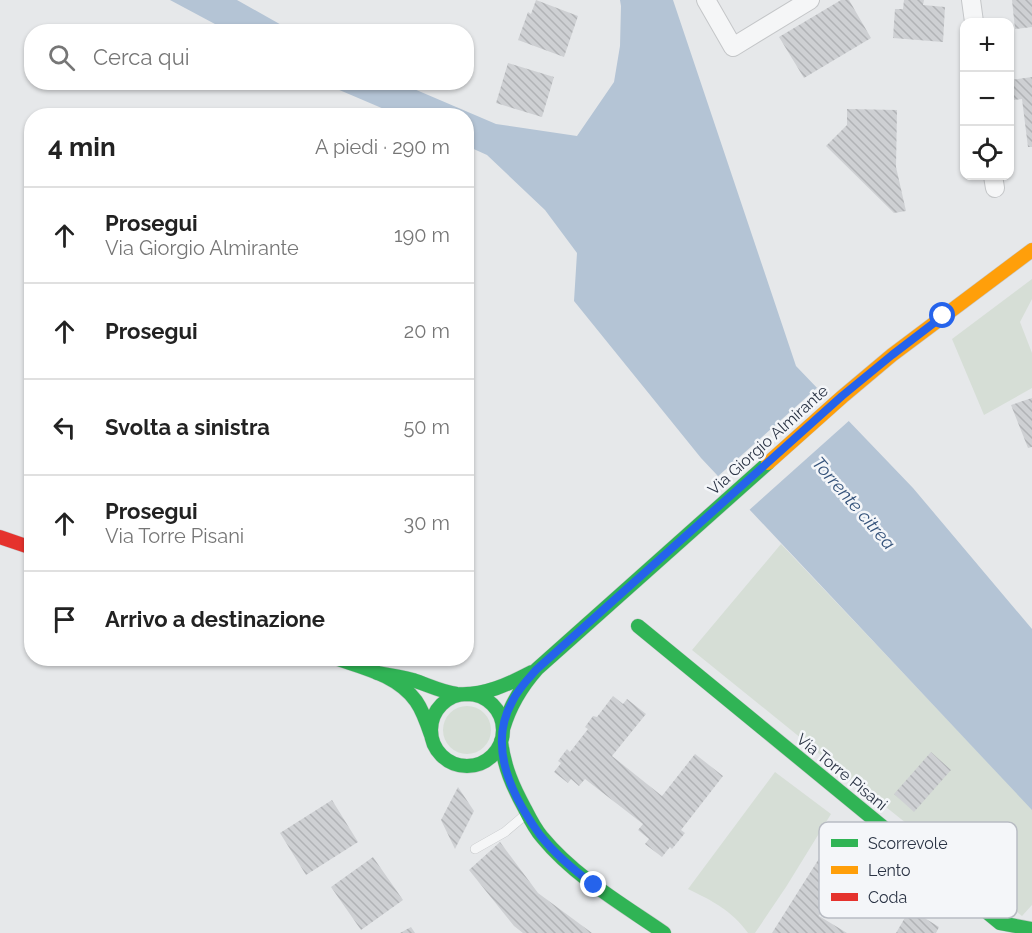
<!DOCTYPE html>
<html lang="it">
<meta charset="utf-8">
<style>
body{margin:0;font-family:Raleway,sans-serif;background:#f2f2f2;color:#222}
.controls{position:absolute;right:18px;top:18px;display:grid;overflow:hidden;border-radius:12px;box-shadow:0 2px 4px #0004}
.controls button{width:54px;height:54px;display:grid;place-items:center;padding:0;border:0;border-bottom:2px solid #e0e0e0;background:#fff;color:#222;font:30px sans-serif}
.stop{position:absolute;width:18px;height:18px;margin:-14px;border:4px solid #2563eb;border-radius:50%;background:#fff}
.stop.end{background:#2563eb;border-color:#fff;box-shadow:0 2px 6px #0008}
.list{margin:0;padding:0;list-style:none}
h2{display:flex;justify-content:space-between;align-items:center;height:78px;margin:0;padding:0 24px;font-size:26px}
h2 small{font-size:20px;font-weight:400;color:#767676}
.list li{display:grid;grid-template-columns:39px 1fr auto;gap:18px;align-items:center;box-sizing:border-box;height:96px;padding:0 24px;border-top:2px solid #e0e0e0}
.list b{display:block;font-size:22px;white-space:nowrap}
.list p{margin:0;font-size:20px;white-space:nowrap;color:#767676}
.list em{font-size:20px;font-style:normal;color:#767676}
.icon{flex:none;width:33px;height:33px;fill:none;stroke:currentColor;stroke-width:2;stroke-linecap:round;stroke-linejoin:round}
.map{position:relative;flex:none;width:1032px;height:933px;overflow:hidden}
.search{position:absolute;background:#fff;box-shadow:0 2px 4px #0004;left:24px;top:24px;width:450px;height:66px;display:flex;align-items:center;gap:15px;box-sizing:border-box;padding:0 21px;border-radius:24px;color:#767676;font-size:22px}
.panel{position:absolute;background:#fff;box-shadow:0 2px 4px #0004;left:24px;top:108px;width:450px;height:558px;border-radius:24px}
.map>svg:first-child{display:block}
.green{fill:#d6ded6}
.water{fill:#b4c4d5}
.pier{fill:#e6e8ea}
.building{fill:url(#building-back-hatch)}
.lines{fill:none;stroke-linecap:round;stroke-linejoin:round}
.lane-casing{stroke:#c4c6c8;stroke-width:10}
.street-casing{stroke:#c4c6c8;stroke-width:20}
.fast-casing{stroke:#c4c6c8;stroke-width:15}
.slow-casing{stroke:#c4c6c8;stroke-width:15}
.jam-casing{stroke:#c4c6c8;stroke-width:15}
.lane{stroke:#f5f6f7;stroke-width:9}
.street{stroke:#f5f6f7;stroke-width:18}
.fast{stroke:#30b455;stroke-width:14}
.slow{stroke:#ff9f0a;stroke-width:14}
.jam{stroke:#e5322d;stroke-width:14}
.route{stroke:#2563eb;stroke-width:8}
.labels{text-anchor:middle;dominant-baseline:central;stroke-width:5;stroke-linejoin:round;paint-order:stroke}
.street-label{font-size:16px;fill:#2b3445;stroke:#f4f6f9}
.water-label{font-size:18px;font-style:italic;fill:#34527a;stroke:#f4f6f9}
.key{fill:#f4f6f9;stroke:#b8bcc3;stroke-width:1.5}
.key-label{font-size:16px;fill:#2b3445}
</style>
<div class="map">
<svg width="1032" height="933" viewBox="0 0 1032 933">
<defs>
<pattern id="building-back-hatch" width="6" height="6" patternUnits="userSpaceOnUse" patternTransform="scale(1.5)"><rect width="6" height="6" fill="#ced0d3"/><path d="M-1 5l2 2M0 0l6 6M5-1l2 2" fill="none" stroke="#b1b3b6"/></pattern>
</defs>
<rect width="100%" height="100%" fill="#e6e8ea"/>
<path class="green" d="M1032,279V299L1020,322L1032,353V388L984,415L952,339Z
M781,544L1032,809V905L1022,916L876,799L873,802L807,743L692,650Z
M443 730a24 24 0 1 1 48 0a24 24 0 1 1-48 0Z
M775,772L831,814L786,887L755,933H748C732,911 713,901 688,889Z"/>
<path class="water" d="M170,0H237L292,31H228Z
M620,0H673L796,366L913,488L1032,629V810L701,458L574,301L577,253L545,210L487,155L467,146L466,116L398,115L323,83H400L496,124L577,136L614,82L620,46L621,6Z"/>
<path class="pier" d="M819,386L851,419L747,512L716,478Z"/>
<path class="building" d="M536,0L578,16L564,57L518,40L528,12L531,14Z
M841,0H849L871,38L804,78L779,37Z
M904,0H924L923,5L945,7L943,42L893,38L895,9H903Z
M1012,0H1032V27L1015,29Z
M508,63L554,77L542,117L496,103Z
M1032,77V147H1028L1022,99L1013,100L1010,80Z
M847,109L897,110L896,167L906,211L894,213L826,146L847,125Z
M1032,398V447L1028,448L1011,405Z
M613,696L623,704L627,699L646,714L612,756L662,796L695,754L723,776L681,830L685,833L672,849L670,847L662,857L645,844L649,839L638,830L643,824L585,779L579,786L571,779L568,783L554,772L561,763L558,761L567,749L570,752L588,729L585,727L593,716L597,717Z
M931,752L951,770L914,812L894,794Z
M458,787L474,811L455,849L441,820Z
M332,800L358,842L306,875L280,833Z
M500,842L538,893L592,933H523L514,926L469,870Z
M373,857L403,900L361,930L331,887Z
M820,857L845,873L819,916L847,933H772Z
M910,909L939,927L936,933H896Z
M411,927L415,933H400Z"/>
<g class="lines">
<g class="lane-casing">
<path id="lane" d="M475,849L505,832L525,815"/>
</g>
<g class="street-casing">
<path id="street" d="M706,0L733,47L810,0
M971,0L974,22
M993,176L995,188"/>
</g>
<g class="fast-casing">
<path id="fast" d="M638,626L1000,923L1032,929
M335,658C364,668 397,675 416,701C423,711 427,723 431,735
M377,673C389,675 401,677 413,680C428,685 442,692 457,694C484,696 509,684 532,672
M431 730a36 36 0 1 1 72 0a36 36 0 1 1-72 0Z
M503,729C510,705 521,687 537,669L768,463
M501,741C504,767 513,787 525,809C530,819 535,829 542,837C575,877 622,904 664,933"/>
</g>
<g class="slow-casing">
<path id="slow" d="M768,463L842,397L892,355L1032,250"/>
</g>
<g class="jam-casing">
<path id="jam" d="M0,537L32,548"/>
</g>
<use href="#lane" class="lane"/>
<use href="#street" class="street"/>
<use href="#fast" class="fast"/>
<use href="#slow" class="slow"/>
<use href="#jam" class="jam"/>
</g>
<g class="lines">
<path class="route" d="M594,885C575,871 555,854 540,835C513,798 487,747 512,702C518,689 528,679 537,669L842,396L892,355L943,316"/>
</g>
<g class="labels">
<g class="street-label">
<text transform="translate(768 440) rotate(-42)">Via Giorgio Almirante</text>
<text transform="translate(842 772) rotate(39)">Via Torre Pisani</text>
</g>
<g class="water-label">
<text transform="translate(854 503) rotate(49)">Torrente citrea</text>
</g>
</g>
<rect x="819" y="822" width="198" height="96" rx="9" class="key"/>
<rect x="831" y="839" width="27" height="8" fill="#30b455"/>
<rect x="831" y="866" width="27" height="8" fill="#ff9f0a"/>
<rect x="831" y="893" width="27" height="8" fill="#e5322d"/>
<g class="key-label">
<text x="868" y="849">Scorrevole</text>
<text x="868" y="876">Lento</text>
<text x="868" y="903">Coda</text>
</g>
</svg>
<div class="controls">
<button>+</button>
<button>−</button>
<button><svg class="icon" aria-label="locate" viewBox="0 0 24 24"><circle cx="12" cy="12" r="6"/><path d="M12 2v4M12 18v4M2 12h4M18 12h4"/></svg></button>
</div>
<div class="stop" style="left:943px;top:316px"></div>
<div class="stop end" style="left:594px;top:885px"></div>
<div class="search"><svg class="icon" aria-label="search" viewBox="0 0 24 24"><circle cx="10" cy="10" r="6"/><path d="M15 15l6 6"/></svg>Cerca qui</div>
<section class="panel">
<h2>4 min<small>A piedi · 290 m</small></h2>
<ul class="list">
<li><svg class="icon" aria-label="ahead" viewBox="0 0 24 24"><path d="M12 20V5M6 11l6-6 6 6"/></svg><div><b>Prosegui</b><p>Via Giorgio Almirante</p></div><em>190 m</em></li>
<li><svg class="icon" aria-label="ahead" viewBox="0 0 24 24"><path d="M12 20V5M6 11l6-6 6 6"/></svg><div><b>Prosegui</b></div><em>20 m</em></li>
<li><svg class="icon" aria-label="left" viewBox="0 0 24 24"><path d="M17 20v-9H6M10 6l-5 5 5 5"/></svg><div><b>Svolta a sinistra</b></div><em>50 m</em></li>
<li><svg class="icon" aria-label="ahead" viewBox="0 0 24 24"><path d="M12 20V5M6 11l6-6 6 6"/></svg><div><b>Prosegui</b><p>Via Torre Pisani</p></div><em>30 m</em></li>
<li><svg class="icon" aria-label="arrive" viewBox="0 0 24 24"><path d="M6 21V4h12l-3 4 3 4H6"/></svg><div><b>Arrivo a destinazione</b></div></li>
</ul>
</section>
</div>
